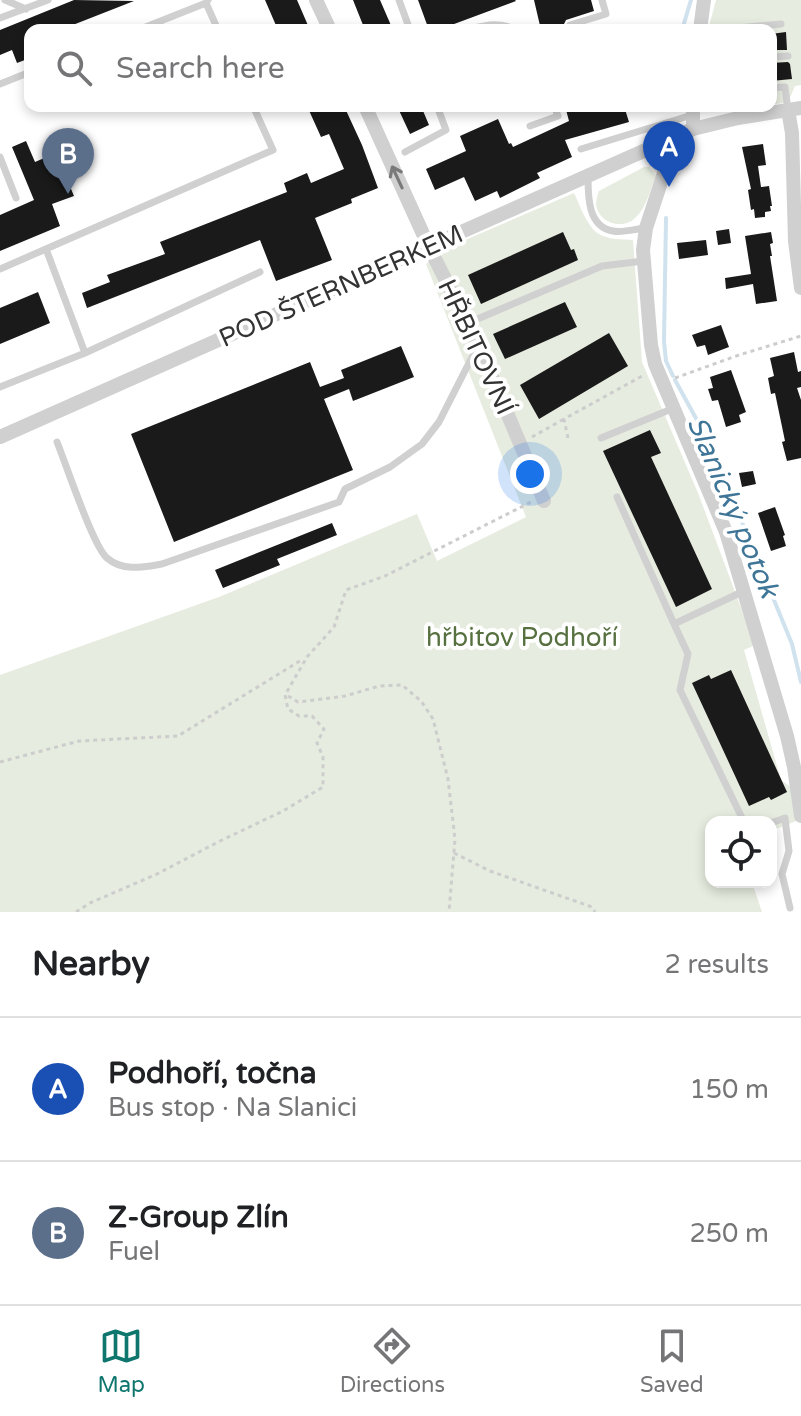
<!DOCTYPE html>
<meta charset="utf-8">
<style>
body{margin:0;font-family:"Varela Round",sans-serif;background:#f6f6f6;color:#202124}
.controls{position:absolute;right:24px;bottom:24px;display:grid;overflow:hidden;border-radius:16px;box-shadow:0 4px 12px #0003}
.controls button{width:72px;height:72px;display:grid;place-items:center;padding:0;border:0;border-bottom:2px solid #e0e0e0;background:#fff;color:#202124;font:40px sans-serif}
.you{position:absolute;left:530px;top:474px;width:28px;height:28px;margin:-20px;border:6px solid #fff;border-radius:50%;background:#1a73e8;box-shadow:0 0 0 12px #1a73e833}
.badge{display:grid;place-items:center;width:52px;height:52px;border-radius:50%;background:#0f766e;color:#fff;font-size:26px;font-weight:700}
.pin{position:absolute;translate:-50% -66px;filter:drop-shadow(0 2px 4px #0008)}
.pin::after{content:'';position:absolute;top:42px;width:28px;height:24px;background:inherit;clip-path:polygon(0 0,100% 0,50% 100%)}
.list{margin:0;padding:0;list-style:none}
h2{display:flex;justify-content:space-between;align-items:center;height:104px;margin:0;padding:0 32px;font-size:34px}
h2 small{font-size:26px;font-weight:400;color:#757577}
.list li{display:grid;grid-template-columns:52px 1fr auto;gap:24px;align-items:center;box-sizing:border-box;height:144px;padding:0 32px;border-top:2px solid #e0e0e0}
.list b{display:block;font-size:30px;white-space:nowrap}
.list p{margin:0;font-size:26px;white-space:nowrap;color:#757577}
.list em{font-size:26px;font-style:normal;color:#757577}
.icon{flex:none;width:44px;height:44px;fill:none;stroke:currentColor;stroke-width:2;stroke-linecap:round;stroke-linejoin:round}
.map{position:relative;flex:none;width:801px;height:912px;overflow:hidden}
.search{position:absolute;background:#fff;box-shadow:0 4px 12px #0003;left:24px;right:24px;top:24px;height:88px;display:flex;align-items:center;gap:20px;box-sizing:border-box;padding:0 28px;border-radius:16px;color:#757577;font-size:30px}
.sheet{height:392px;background:#fff}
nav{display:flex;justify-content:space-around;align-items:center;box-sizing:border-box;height:112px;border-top:2px solid #e0e0e0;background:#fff;font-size:22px;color:#757577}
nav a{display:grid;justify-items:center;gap:4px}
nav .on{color:#0f766e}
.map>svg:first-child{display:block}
.green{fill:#e6ecdf}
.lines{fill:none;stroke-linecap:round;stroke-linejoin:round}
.stream{stroke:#cfe2ee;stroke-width:4}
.building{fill:#1a1a1a}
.path{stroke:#cdcdcd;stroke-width:3;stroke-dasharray:4 4;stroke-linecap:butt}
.lane{stroke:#d0d0d0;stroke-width:7}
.street{stroke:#d0d0d0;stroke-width:14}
.oneway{stroke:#7a7a7a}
.labels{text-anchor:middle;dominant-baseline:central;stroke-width:8;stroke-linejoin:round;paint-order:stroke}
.street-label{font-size:26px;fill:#333;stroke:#fff}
.park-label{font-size:26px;fill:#56703f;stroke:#fff}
.water-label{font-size:28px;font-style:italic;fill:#3f7597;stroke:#fff}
</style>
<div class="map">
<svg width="801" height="912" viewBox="0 0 801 912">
<rect width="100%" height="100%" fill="#fff"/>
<path class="green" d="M716,0H801V85L795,86L788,102L771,105V30H708Z
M644,167H649L656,176C650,189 647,207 636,217C623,231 598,223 596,204C596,202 598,192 599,191Z
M574,193C580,205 587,227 599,234C608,240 623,239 633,240L642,362L698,493L755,645L744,650L781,780L791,787L796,821L771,831V822H711V882H752L762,912H0V675L219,597L417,514L437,561L526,517L426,264L449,247Z"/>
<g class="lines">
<path class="stream" d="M682,30L691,0
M666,218L664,341L666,361L673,376
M675,380L710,444L792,644L801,682"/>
</g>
<path class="building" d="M74,0L134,1L60,30H30V58L17,63L12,50L0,55V30Z
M265,0H297L310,30H278Z
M353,0H380L393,30H365Z
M418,0H515L516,1L438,30H429Z
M534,0H591L594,11L566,20L564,24L566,30H541Z
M786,32L787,50H771V34Z
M788,62L790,64L792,79L771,81V63Z
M307,106H344L362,145L378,188L351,199L352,203L315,218L332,260L276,281L260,240L87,308L82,293L110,282L107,275L165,254L160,242L287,192L284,183L307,173L311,183L344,169L329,134L321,137Z
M397,106H421L429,125L410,134Z
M565,106H624L629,122L565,140L572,157L537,173L540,178L500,198L497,191L475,201L464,177L435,190L426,169L466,151L460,136L498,119L509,144L511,143L513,147L569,121Z
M26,141L35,162L56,153L74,196L52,204L60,226L0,251V215L34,200L12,147Z
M763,144L766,165L758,166L761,187L769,186L772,206H770L771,211L765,212V217L755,218L754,209L751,210L748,190L751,189L742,147Z
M729,229L731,243L718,245L716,231Z
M563,232L571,250L574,249L578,260L481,304L468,275Z
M771,232L773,243L770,244L772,256H770L777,301L756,304L753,284L726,289L725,278L751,274L745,236Z
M706,240L708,255L679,259L677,243Z
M38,292L50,323L0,344V308Z
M565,302L577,327L505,359L493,334Z
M721,325L729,347L708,355L705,345L697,347L692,335Z
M609,333L628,366L539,419L520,385Z
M401,346L414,377L353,401L349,389L324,399L353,470L174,542L131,434L310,362L320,387L344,378L341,370Z
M794,352L798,372L801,371V387L797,388L801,400V458L787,461L782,442L785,441L775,393L771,394L768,378L774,376L770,358Z
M731,370L746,412L739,415L741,422L726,427L718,400L712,401L708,389L713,388L710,377Z
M650,430L661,453L651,457L712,589L676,607L603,451Z
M753,471L756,484L742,487L739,473Z
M775,507L785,535L783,536L786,546L771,551L758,513Z
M332,523L337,535L277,559L280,565L223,588L215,570Z
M731,670L787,792L771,800L769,797L749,806L692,683L709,675L711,679Z"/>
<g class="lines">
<path class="path" d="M675,378L739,355L801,336
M532,437L564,419
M568,438L564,419L644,375
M288,696L298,702L345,696L379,686L402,685L421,701L433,719L448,779L455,839L449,912
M0,762L79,741L178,736L303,659
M454,853L490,871L592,907L595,912
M76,912L90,903L157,874L220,841L283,811L323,787V757L317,743L324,729L312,716H299L288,709L285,695L307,657L334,627L346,590L385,576L531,502"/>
<path class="lane" d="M5,0L26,9
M208,0L206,3L218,30
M399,0L410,30
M0,18L48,0
M570,25L606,14L602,0
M138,30L206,3
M465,30C486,25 497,21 517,30
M716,30L781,24
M771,57L788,56
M0,84L30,72
M771,88L785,87L788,110
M530,126L558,116L554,106
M581,149L692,115
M405,152L446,130L437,106
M0,157L16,198
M588,177C588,197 588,227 613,231C623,233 635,229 646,228
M46,249L85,353L260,272
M0,269L273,150L253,106
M468,323L602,266L644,261
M0,387L85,353
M601,438L674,408
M57,442C66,464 93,546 107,558C123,572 144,567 162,564L339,502L345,489L390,467L422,444L439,422L471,359L479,346
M617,497L674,624L744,591
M674,624L688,654L680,690L744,822
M771,823L785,818L789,851L782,874L790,908"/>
<path class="street" d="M316,0L330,30
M700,30L704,0
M365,106L429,247L479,346L544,501
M693,106V129
M788,110L792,133L795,241L801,288
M669,140L666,167L646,228L643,250L651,345L655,364L726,532L787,736L794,767L801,816
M0,437L693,129L738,118L801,108"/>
</g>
<defs><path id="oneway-shaft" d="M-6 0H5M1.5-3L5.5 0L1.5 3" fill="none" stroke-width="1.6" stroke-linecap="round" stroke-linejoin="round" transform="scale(2)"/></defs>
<use class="oneway" href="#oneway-shaft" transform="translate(397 177) rotate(-115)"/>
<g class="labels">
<g class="street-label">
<text transform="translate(341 286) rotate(-24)">POD ŠTERNBERKEM</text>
<text transform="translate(476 347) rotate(65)">HŘBITOVNÍ</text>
</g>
<g class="park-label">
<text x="522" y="637">hřbitov Podhoří</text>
</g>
<g class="water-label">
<text transform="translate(733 507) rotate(67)">Slanický potok</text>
</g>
</g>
</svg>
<div class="controls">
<button><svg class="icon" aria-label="locate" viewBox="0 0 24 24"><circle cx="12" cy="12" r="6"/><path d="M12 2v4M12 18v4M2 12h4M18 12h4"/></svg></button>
</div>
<div class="you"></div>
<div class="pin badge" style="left:669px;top:187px;background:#1a4fb4">A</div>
<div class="pin badge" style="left:68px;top:194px;background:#5c6f8a">B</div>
<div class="search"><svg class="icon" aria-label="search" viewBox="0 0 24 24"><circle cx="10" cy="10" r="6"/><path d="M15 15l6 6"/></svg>Search here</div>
</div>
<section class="sheet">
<h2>Nearby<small>2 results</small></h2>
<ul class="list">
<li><span class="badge" style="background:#1a4fb4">A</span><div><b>Podhoří, točna</b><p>Bus stop · Na Slanici</p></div><em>150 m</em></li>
<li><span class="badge" style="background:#5c6f8a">B</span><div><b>Z-Group Zlín</b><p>Fuel</p></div><em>250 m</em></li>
</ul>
</section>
<nav>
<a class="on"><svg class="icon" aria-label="map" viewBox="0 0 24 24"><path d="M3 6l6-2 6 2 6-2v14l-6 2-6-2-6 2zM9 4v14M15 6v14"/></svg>Map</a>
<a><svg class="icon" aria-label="directions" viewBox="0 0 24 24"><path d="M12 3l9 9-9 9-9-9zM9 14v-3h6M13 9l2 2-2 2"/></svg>Directions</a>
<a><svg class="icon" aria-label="saved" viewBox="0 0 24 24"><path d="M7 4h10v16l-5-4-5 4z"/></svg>Saved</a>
</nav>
